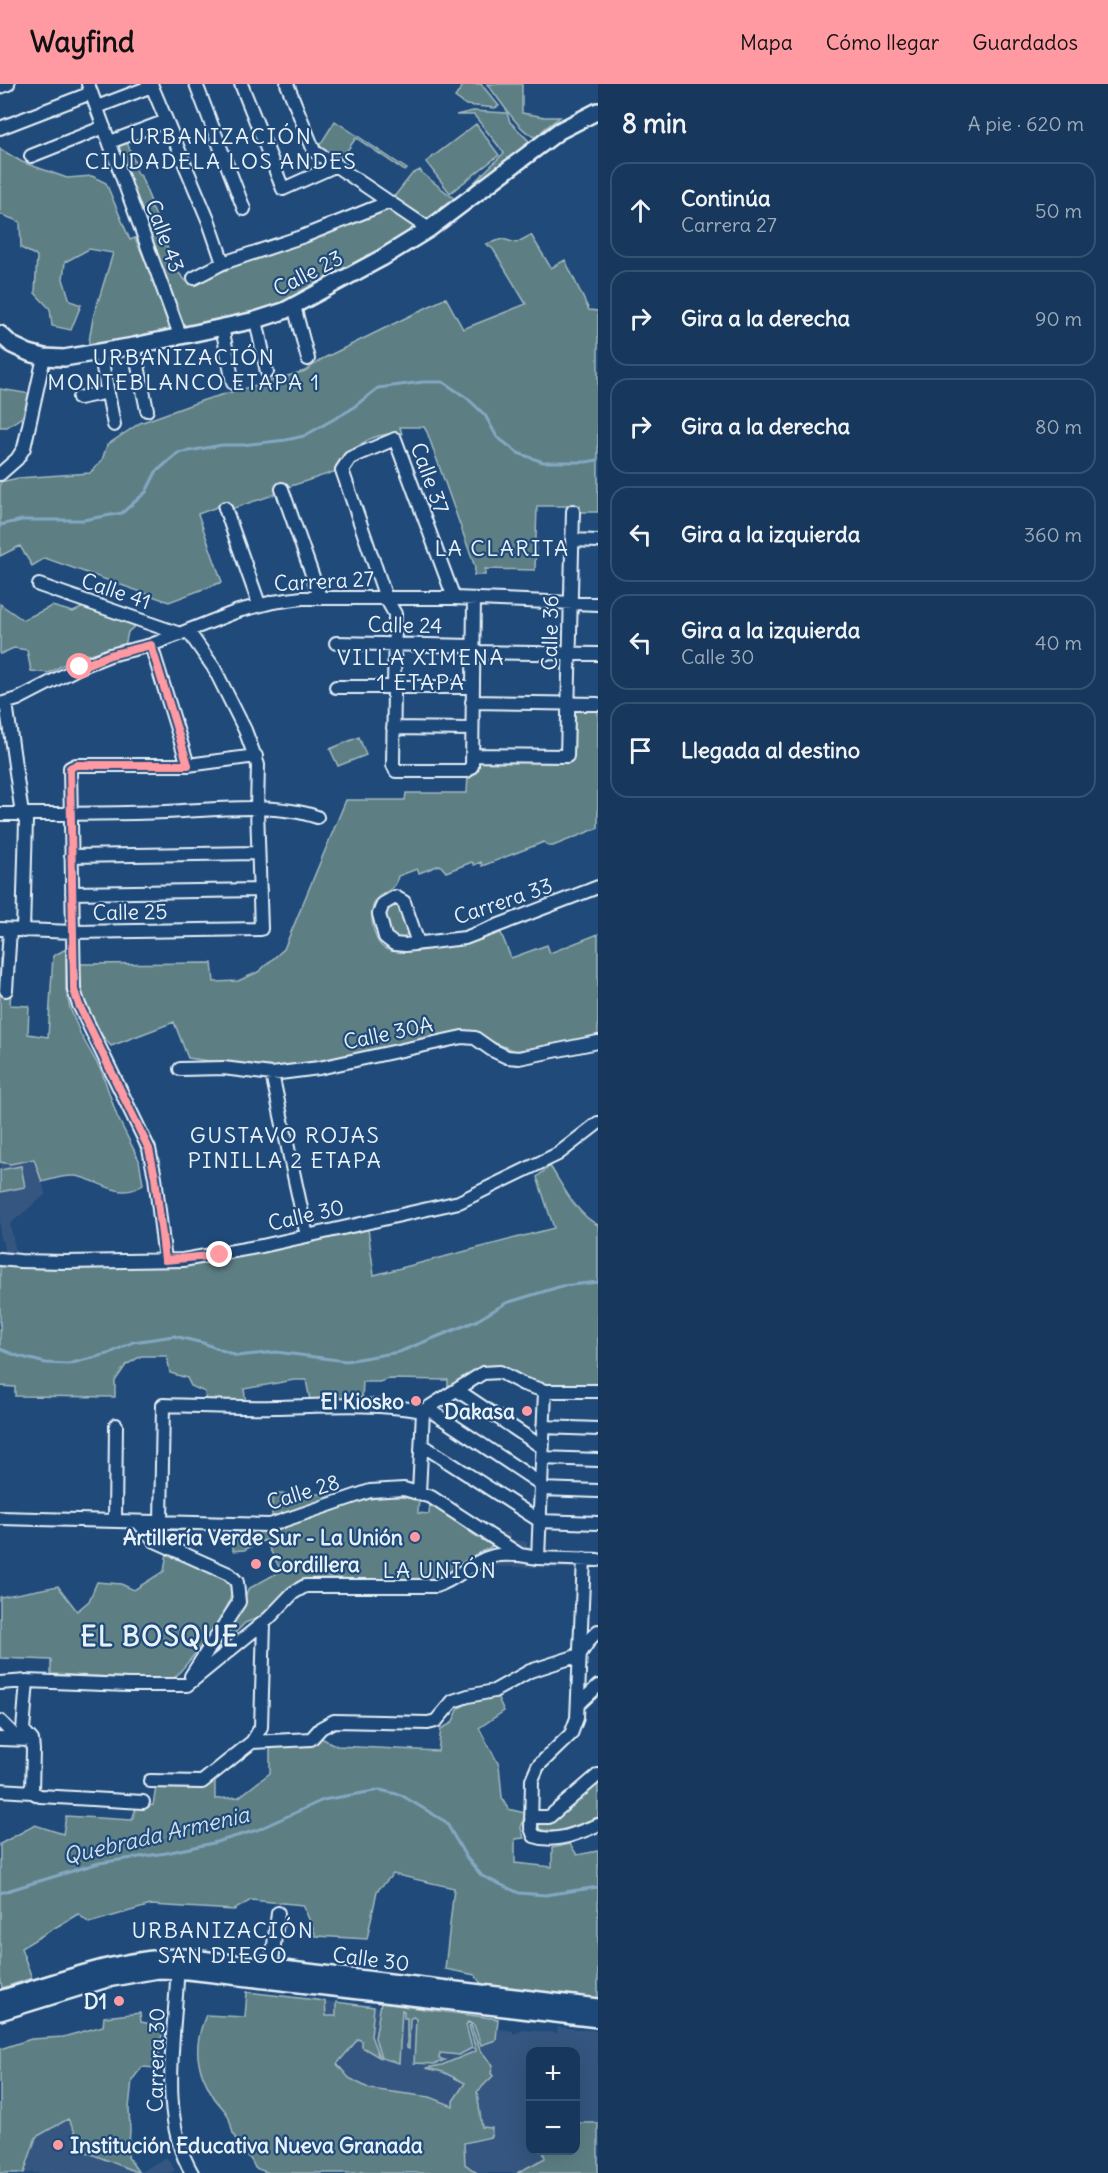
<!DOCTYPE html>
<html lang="es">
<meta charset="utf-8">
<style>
body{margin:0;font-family:Delius,sans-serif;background:#203f62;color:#f1f3f6}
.controls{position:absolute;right:18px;bottom:18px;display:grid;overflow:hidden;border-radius:12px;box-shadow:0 6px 24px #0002}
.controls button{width:54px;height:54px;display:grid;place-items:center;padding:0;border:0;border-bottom:2px solid #365272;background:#17385c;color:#f1f3f6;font:30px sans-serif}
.stop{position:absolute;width:18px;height:18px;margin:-14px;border:4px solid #ff9aa2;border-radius:50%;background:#fff}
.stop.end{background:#ff9aa2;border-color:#fff;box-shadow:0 2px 6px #0008}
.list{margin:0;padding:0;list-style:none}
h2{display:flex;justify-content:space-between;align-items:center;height:78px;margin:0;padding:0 24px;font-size:26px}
h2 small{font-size:20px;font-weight:400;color:#9eacbb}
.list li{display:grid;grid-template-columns:39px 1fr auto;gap:18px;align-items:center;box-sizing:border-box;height:96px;margin:0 12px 12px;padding:0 12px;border:2px solid #365272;border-radius:18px}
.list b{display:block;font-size:22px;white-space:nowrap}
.list p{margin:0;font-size:20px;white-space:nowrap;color:#9eacbb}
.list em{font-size:20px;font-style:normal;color:#9eacbb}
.icon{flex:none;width:33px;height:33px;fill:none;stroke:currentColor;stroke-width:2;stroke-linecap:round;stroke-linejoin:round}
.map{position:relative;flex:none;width:598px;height:2089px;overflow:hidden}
header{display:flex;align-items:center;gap:36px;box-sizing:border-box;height:84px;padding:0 30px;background:#ff9aa2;color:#111}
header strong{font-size:28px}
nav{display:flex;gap:33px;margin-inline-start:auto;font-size:21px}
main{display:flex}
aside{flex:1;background:#17385c}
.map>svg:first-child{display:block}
.built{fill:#365780}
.green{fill:#5d7f84;stroke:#a2b8be;stroke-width:1.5}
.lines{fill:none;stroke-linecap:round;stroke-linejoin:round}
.stream{stroke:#84a8c2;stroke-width:3}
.minor-casing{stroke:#e8f1f8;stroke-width:16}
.major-casing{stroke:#e8f1f8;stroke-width:20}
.minor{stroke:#1f4a7a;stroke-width:12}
.major{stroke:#1f4a7a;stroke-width:15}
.route{stroke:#ff9aa2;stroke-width:8}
.poi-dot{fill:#ff9aa2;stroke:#1f4a7a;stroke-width:2}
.labels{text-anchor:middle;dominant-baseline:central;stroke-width:4.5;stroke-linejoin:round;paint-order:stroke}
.street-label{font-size:21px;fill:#e8f1f8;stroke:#1f4a7a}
.poi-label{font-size:21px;font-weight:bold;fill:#e8f1f8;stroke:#1f4a7a;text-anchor:end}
.neighbourhood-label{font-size:22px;letter-spacing:1.5px;fill:#e8f1f8;stroke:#1f4a7a}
.water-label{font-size:22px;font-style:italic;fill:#cfdfea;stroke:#1f4a7a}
.district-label{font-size:27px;font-weight:bold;letter-spacing:1.5px;fill:#e8f1f8;stroke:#1f4a7a}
</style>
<header>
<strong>Wayfind</strong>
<nav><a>Mapa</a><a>Cómo llegar</a><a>Guardados</a></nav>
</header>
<main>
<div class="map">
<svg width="598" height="2089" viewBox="0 0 598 2089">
<rect width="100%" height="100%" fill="#1f4a7a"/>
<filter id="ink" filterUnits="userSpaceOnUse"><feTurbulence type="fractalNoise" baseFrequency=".0167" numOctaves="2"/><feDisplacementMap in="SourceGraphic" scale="12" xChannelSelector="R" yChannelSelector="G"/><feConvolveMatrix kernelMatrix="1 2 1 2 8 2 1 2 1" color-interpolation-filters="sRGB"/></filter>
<g filter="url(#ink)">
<path class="built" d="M34,1075L46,1110L10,1140L16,1169H8L4,1165L2,1156H0V1078L11,1080Z
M501,1448L510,1449V1455L527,1458V1462L544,1463V1465L598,1467V1484H593L590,1491L579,1490L578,1485L486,1482L500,1460Z
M325,1917L481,1935L488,1959L497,1955L498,1945L513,1947V1950L524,1946L557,1949L558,1943L598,1947V2039H576V1968H530V2066L543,2067L546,2074L518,2089H477L465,2080V2062L454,2022L430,2013L370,2005L349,1994L332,1975L325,1932Z
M68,2035L139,2089L166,2073L175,2086L170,2089H24L36,2053Z"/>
<path class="green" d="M464,0H481L499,22L495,24L466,21L455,13Z
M487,0H522V29L545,33H560L543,46L537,54C519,49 500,15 487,0Z
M473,27L507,29L510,38L533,61L428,135L393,114L412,90L420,86L422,89L456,116L504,69L474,31H456Z
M335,37L407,85L405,87L356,54L339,78L318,64Z
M476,40L499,71L450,109L426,78Z
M126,56L137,84L135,85L138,91L140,90L151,118V125H153L164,153L161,154L164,161L166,160L177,187L189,200L387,124L418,145L282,219L240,234L186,243L181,240L115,60Z
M0,65L22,78L67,94L92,92L106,99L130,156L135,154L175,244C170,248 101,260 88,263L93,234L113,169L89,165L65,178L63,195L70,217L81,221L71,246L52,242L50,225L35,209L37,172L21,164L20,138L0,130Z
M531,151L551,184L565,176L589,226L598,227V428H580V422H537L535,486L485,485V491H474L475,483L427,348L424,343H400L402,350C372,348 351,362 337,387L285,404L279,409L231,425L217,423L198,430L222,498L169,518L45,474L32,482L20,462L0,472V398L18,394L90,389L102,376L107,361L140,339L204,316L305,287L322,275L446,214L463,245L526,220L493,165L486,160L503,155L516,159Z
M0,305L31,310L22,333L7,343H0Z
M0,520L23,536L52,522L73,528L86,522L137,540L128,548L125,562L77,573L49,589L31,587L27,566L14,564L0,570Z
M573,623L598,624V744L553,762H548L544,758L482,782L481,778L474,781L472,778L446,788L440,781L419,789L417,785L398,792C397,795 397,798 395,801C388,810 375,810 373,823C370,835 374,860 386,865C409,874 477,856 501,849L511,874L547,861L550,869L598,850V952L515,967L469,948L273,986L188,974L174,938L111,962C87,936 80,915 80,880L212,879L214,898L238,897L258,888L284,865L346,716H405L406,709H467L468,691L473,690L478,682V674L573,676Z
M359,653L366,671L338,682L330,665Z
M394,820L401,823L409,847L404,855H397C388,848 384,833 388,823Z
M66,865V906L70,924L81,951L102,988L117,1032L139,1076L143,1100C121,1119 97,1094 75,1092C63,1091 53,1095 42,1098L34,1075L11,1080L0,1078V875H5L11,907L10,921L29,922L28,950L48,953L53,872Z
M21,1082L25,1103L0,1108V1086Z
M550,1082C563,1102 576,1130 598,1141V1300C566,1301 537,1304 509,1287L448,1305V1296L389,1295L379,1298H363L362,1316H310L306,1296H294L244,1305L246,1320L206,1319L205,1308L191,1302L187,1294L170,1289L167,1272H141L126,1281L115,1297V1313L15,1312V1303L0,1302V1180L20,1184L164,1183L221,1177L368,1145L374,1191L554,1144L537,1093Z
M272,1410H332L333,1413L272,1433Z
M390,1412L419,1415L418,1429L429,1430L430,1419L473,1450L493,1462L469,1474L448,1490L429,1497L331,1494L305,1495L297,1498L263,1532L245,1539L197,1587L242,1522L248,1505L281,1487L265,1456L244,1466L233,1467L234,1449L275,1447L357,1417Z
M167,1469C185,1477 216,1486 229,1500C244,1517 185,1581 173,1596L51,1590V1576L0,1574V1513L58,1502L77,1527L89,1517L97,1498L121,1500L134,1506L164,1487Z
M497,1612L504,1627L479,1644L499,1681L502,1713L508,1725L525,1729L521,1744L524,1754L515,1755V1779L552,1783V1764L570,1760L577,1771L598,1767V1914L482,1901L475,1891L445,1885L454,1804L393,1790L377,1807L367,1855L316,1852L303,1821L251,1816L234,1826L151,1821L89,1839L78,1830L21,1864L32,1894L2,1904L0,1892V1760L35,1741L63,1750L66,1732L132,1736L136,1724L153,1721L156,1703L202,1705L215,1696V1715L239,1713L270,1689V1662H311L321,1654L337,1662L438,1667L441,1645L452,1639L459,1624L470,1618Z
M598,1697V1733C580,1739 558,1752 539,1745V1738H551L558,1734Z
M247,1908L325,1917L326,1932H336V1918L374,1923L371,1952L379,1973L362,1963V1957L358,1955L337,1980L349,1994L370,2005L430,2013L453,2022V2017L465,1999L443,1988L426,1984L442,1981L476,1967L469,1942L471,1941L480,1966L493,1981L491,1989L493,1992L477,2008L482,2043L492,2044L491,2053L464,2059L465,2080L477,2089H365L363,2087L359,2089H269L255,2084C251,2072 239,2064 234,2052C231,2045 231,2037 227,2030C224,2025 219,2020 215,2015C196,1985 192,1964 206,1931L245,1933Z
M381,1919L498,1935L496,1956L481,1961L474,1941L468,1938L466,1941L472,1964L459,1971L440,1969L439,1975L445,1976L435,1980L414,1979L416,1935L413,1933L410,1935L409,1965L407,1964V1934H404V1927L402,1926L399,1979L381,1974L375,1954Z
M140,1929L141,1938L163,1942L157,1984L142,1983L132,1996L129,2024L130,2047L128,2073L139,2089L86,2068L68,2035L36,2053L24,2089H0V1965L31,1955L63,1953L103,1942L104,1933Z
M576,2039H598V2089H517L545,2074L543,2067L576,2066Z"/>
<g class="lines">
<path class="stream" d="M0,441L22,436H83L122,429L146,408L156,388L178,369L222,361H242L286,356L304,352L350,326L378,304L423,298H443L467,314L485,331L497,353L518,369L543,378H586L598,376
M0,1265L18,1272L46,1279L68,1280L108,1270L133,1258L174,1252L203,1259L237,1272L276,1268L346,1277L399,1268L476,1237L506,1219L562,1202L598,1198
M0,1809L99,1779L166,1769L213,1759L257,1746L323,1716L380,1706L401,1711L446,1738L466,1773L482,1792L519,1809L545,1811L598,1803"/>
<g class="minor-casing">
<path id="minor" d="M88,0L180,251
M151,0L209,138L223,179
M196,0L244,125
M241,0L283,105L337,81
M287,0L314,67L429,145
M0,3L8,0
M97,23L152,2
M0,44L91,9
M110,58L166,37
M31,72L104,43
M194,194L223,179L304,152L389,118
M294,222L308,275
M256,236L267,288
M222,243L233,299
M134,262L147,326
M100,268L114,341
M79,314L108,308
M0,390L17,375L24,364L44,273
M282,405L320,513
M225,424L259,520
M572,456L598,457
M39,501L180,550
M454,514L395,355L350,374L342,386L386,514L395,530L393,681L396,687H467L472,682L474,515
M336,559L473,562
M151,561L188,681
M473,568L598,570
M336,603H472
M472,618L598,620
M6,619L22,730L26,737L23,847
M0,620L18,615L80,583L110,571L151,561L238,527L273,518L302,514H454L598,520
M393,644L472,645
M472,671L567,672L573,427
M0,730C55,730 111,730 166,728C209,726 277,718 317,733
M71,772L258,769
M72,809L260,806
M0,845L73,848L261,845L257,725L258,681L245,646L214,584L188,547
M418,859L404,818L395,813L383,820L379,830L385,853L394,860L405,861L465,854L598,803
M6,906L10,846
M180,985L223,984L272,990L319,984L462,953L475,954L492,966L507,973L519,974L598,958
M272,990L307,1152
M0,1175L20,1177L66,1178L183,1176L262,1162L459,1118L558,1070L598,1039
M165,1176L155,1093L149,1065L79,921L74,906L70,684L76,681H188L256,672
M457,1306L542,1363
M428,1325L541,1400
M543,1343L598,1345
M422,1361L540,1437L598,1439
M542,1374L598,1376
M541,1405L598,1407
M419,1409L423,1327
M0,1434L270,1441L370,1407L404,1405L431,1413L520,1471L538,1474L598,1476
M115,1437L116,1341
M138,1438L155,1457L229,1490L237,1498L239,1518L191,1592
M161,1438L163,1321C200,1322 237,1324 275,1323C323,1322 375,1318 423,1327L483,1289L500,1288L523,1300L545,1307H598
M538,1474L545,1307
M584,1475L577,1634L571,1650L538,1682L532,1696L531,1744L534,1752C556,1760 577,1749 598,1741
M580,1570L590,1555L598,1547
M27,1597L23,1646L32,1656L33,1666L32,1708
M0,1599L27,1597L128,1601H187L269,1534L293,1509L305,1502H436C457,1496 472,1477 493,1472C501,1470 510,1471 518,1471
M579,1620L598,1602
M0,1637L18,1655
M0,1655L32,1656
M252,1658L311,1655L321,1644L334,1637L428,1639L436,1637L453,1617L468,1612L494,1607L530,1587L580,1571
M150,1697L202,1698L252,1658L261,1643L264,1539
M0,1706L32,1708L40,1712L143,1718
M531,1733H549L598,1691
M271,1885L278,1829
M177,1896C174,1957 159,2034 192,2089"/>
</g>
<g class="major-casing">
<path id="major" d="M0,250L12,261L29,269L44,273L64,274L134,262L256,236L284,227L382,174L429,145L559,47L598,27
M0,1915C61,1897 120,1873 184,1873L598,1923
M0,1928L107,1895L157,1886L188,1887L598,1935"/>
</g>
<use href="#minor" class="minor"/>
<use href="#major" class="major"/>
</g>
</g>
<g class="lines" filter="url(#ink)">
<path class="route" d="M80,583L110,571L151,561L188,681H76L70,684L74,906L79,921L149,1065L155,1093L165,1176L220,1171"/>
</g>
<g class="poi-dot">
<circle cx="416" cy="1317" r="6"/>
<circle cx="527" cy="1327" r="6"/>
<circle cx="415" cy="1453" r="6"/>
<circle cx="256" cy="1480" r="6"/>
<circle cx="119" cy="1917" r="6"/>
<circle cx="58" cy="2061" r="6"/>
</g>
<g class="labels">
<g class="street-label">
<text transform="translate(165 152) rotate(70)">Calle 43</text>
<text transform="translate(308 189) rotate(-27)">Calle 23</text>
<text transform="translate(430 394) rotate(70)">Calle 37</text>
<text transform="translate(324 497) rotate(-3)">Carrera 27</text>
<text transform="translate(116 507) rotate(19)">Calle 41</text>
<text transform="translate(405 541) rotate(1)">Calle 24</text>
<text transform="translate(550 549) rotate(-89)">Calle 36</text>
<text transform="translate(503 817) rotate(-19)">Carrera 33</text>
<text transform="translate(130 828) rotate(-1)">Calle 25</text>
<text transform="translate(388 949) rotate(-12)">Calle 30A</text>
<text transform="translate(306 1131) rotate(-13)">Calle 30</text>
<text transform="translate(303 1408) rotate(-17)">Calle 28</text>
<text transform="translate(371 1875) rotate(7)">Calle 30</text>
<text transform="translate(156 1976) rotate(-89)">Carrera 30</text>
</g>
<g class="poi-label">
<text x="404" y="1317">El Kiosko</text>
<text x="515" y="1327">Dakasa</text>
<text x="403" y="1453">Artillería Verde Sur - La Unión</text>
<text x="268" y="1480" text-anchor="start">Cordillera</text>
<text x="107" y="1917">D1</text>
<text x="70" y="2061" text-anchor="start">Institución Educativa Nueva Granada</text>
</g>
<g class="neighbourhood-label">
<text x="221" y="52">URBANIZACIÓN<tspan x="221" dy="25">CIUDADELA LOS ANDES</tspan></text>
<text x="184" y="273">URBANIZACIÓN<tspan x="184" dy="25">MONTEBLANCO ETAPA 1</tspan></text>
<text x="502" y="464">LA CLARITA</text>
<text x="421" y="573">VILLA XIMENA<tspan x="421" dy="25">1 ETAPA</tspan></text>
<text x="285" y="1051">GUSTAVO ROJAS<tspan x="285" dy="25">PINILLA 2 ETAPA</tspan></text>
<text x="440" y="1486">LA UNIÓN</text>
<text x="223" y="1846">URBANIZACIÓN<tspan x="223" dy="25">SAN DIEGO</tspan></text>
</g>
<g class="water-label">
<text transform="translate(156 1751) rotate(-13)">Quebrada Armenia</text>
</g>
<g class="district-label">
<text x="160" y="1552">EL BOSQUE</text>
</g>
</g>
</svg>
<div class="controls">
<button>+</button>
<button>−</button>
</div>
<div class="stop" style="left:80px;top:583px"></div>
<div class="stop end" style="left:220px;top:1171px"></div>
</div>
<aside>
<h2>8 min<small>A pie · 620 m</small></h2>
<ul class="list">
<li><svg class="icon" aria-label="ahead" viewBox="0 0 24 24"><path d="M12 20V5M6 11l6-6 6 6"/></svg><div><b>Continúa</b><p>Carrera 27</p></div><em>50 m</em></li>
<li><svg class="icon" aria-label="right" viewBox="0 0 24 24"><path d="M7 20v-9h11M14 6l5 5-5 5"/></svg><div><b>Gira a la derecha</b></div><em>90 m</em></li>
<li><svg class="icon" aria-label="right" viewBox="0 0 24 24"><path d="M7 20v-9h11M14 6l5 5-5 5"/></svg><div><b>Gira a la derecha</b></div><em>80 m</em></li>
<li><svg class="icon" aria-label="left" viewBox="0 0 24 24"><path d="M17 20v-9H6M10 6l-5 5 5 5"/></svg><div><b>Gira a la izquierda</b></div><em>360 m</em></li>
<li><svg class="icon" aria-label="left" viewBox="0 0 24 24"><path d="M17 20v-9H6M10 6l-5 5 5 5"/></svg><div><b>Gira a la izquierda</b><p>Calle 30</p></div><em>40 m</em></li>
<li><svg class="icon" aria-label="arrive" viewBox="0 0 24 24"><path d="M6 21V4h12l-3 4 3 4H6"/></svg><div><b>Llegada al destino</b></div></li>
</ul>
</aside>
</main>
